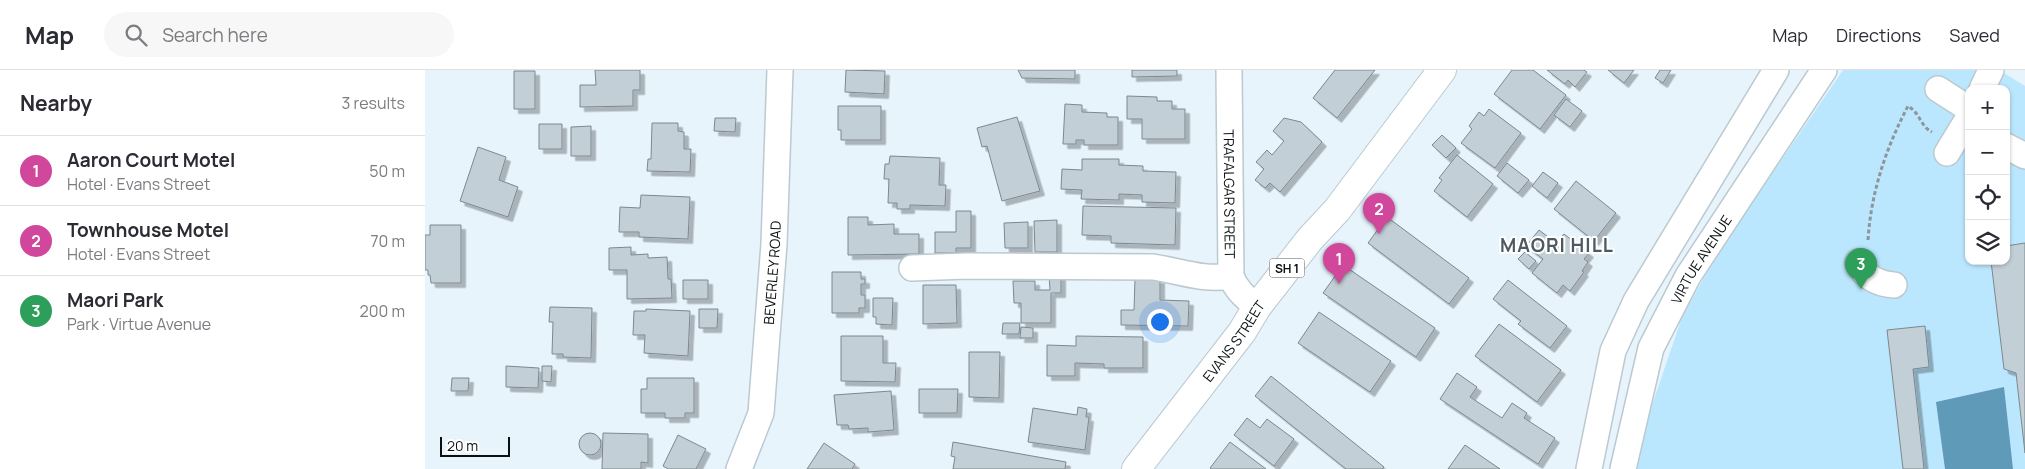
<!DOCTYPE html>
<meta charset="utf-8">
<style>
body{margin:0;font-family:Manrope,sans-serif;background:#f7f7f7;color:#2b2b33}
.controls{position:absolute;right:15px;top:15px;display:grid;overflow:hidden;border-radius:10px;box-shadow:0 1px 4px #0004}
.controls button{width:45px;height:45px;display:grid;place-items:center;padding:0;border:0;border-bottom:1px solid #e1e1e2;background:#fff;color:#2b2b33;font:25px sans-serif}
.scale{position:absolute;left:15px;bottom:12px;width:70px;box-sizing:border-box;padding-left:5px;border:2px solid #0a0f11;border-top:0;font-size:14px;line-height:18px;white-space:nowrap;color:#0a0f11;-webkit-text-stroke:4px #fff;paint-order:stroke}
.you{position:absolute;left:734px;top:251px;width:18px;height:18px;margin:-12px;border:4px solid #fff;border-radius:50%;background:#1a73e8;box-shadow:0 0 0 8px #1a73e833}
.badge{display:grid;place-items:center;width:32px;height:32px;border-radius:50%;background:#0378a1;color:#fff;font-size:16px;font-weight:700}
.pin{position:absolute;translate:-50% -41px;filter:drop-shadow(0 1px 2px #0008)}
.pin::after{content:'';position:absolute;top:26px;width:18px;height:15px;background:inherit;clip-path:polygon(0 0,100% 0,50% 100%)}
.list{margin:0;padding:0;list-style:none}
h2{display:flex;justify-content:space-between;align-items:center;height:65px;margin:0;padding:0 20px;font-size:21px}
h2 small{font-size:16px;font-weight:400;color:#7c7c81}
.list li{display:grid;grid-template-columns:32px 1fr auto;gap:15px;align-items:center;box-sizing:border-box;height:70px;padding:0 20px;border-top:1px solid #e1e1e2}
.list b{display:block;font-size:19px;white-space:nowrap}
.list p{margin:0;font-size:16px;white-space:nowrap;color:#7c7c81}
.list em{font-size:16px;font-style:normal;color:#7c7c81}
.icon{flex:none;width:28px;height:28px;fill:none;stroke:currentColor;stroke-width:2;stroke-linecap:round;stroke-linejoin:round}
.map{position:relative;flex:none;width:1600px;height:399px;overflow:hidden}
header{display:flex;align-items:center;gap:30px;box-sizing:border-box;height:70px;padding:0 25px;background:#fff;border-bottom:1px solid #e1e1e2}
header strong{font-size:24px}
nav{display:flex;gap:28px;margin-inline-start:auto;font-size:18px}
.search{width:350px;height:45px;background:#f7f7f7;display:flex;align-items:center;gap:12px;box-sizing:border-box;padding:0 18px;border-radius:28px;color:#7c7c81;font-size:19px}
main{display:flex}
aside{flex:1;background:#fff}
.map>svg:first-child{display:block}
.green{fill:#bbe7fe;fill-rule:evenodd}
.water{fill:#5f9bb9}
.building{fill:#c2cfd6;stroke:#7c888f;filter:url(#shadow)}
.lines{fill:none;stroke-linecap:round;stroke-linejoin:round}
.minor-casing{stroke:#bbc9d0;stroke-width:28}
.highway-casing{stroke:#bbc9d0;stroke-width:30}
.path{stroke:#8c969b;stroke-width:3;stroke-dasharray:4 2.5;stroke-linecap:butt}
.minor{stroke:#fff;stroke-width:25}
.highway{stroke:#fff;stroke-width:28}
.labels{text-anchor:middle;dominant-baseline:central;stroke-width:4;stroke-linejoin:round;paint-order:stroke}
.shield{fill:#fff;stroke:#545758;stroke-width:1}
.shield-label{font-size:12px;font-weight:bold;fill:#0a0f11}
.street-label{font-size:14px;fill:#0a0f11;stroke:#fff}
.district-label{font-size:19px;font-weight:bold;letter-spacing:1px;fill:#4e5a60;stroke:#fff}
</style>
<header>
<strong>Map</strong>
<div class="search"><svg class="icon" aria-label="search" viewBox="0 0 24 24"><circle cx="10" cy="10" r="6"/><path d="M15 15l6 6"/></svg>Search here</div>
<nav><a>Map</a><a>Directions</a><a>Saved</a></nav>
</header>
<main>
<aside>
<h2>Nearby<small>3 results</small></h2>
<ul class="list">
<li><span class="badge" style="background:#d1479c">1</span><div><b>Aaron Court Motel</b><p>Hotel · Evans Street</p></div><em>50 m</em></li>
<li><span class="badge" style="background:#d1479c">2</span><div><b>Townhouse Motel</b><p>Hotel · Evans Street</p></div><em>70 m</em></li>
<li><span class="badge" style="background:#2e9e5b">3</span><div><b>Maori Park</b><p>Park · Virtue Avenue</p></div><em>200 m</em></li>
</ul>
</aside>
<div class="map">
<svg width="1600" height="399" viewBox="0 0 1600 399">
<defs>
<filter id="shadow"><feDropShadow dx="4.5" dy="4.5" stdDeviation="0" flood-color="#0004"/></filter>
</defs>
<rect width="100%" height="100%" fill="#e7f4fc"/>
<path class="green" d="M1418,0H1574L1600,16V399H1211L1224,344L1257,247L1291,186ZM1544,19H1581V191H1544Z"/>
<path class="water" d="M1579,317L1588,399H1520L1511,332Z"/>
<path class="building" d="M170,0H215V20H208V36L155,37V15H171Z
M421,0L460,1L459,24L420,22Z
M593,0H650V9L597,8Z
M707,0H752V6L707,7Z
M910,0H950L912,48L888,28Z
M1087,0H1108L1141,25L1115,59L1069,24Z
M1122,0H1159L1162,2L1150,17L1143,10L1140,14Z
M1183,0H1209L1199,13Z
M1235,0H1246L1238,13L1230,8Z
M89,1H110V39H89Z
M702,26L732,27V31H747V39H760V69H717V49H702Z
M1141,29L1157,41L1145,57L1129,45Z
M640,34L657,35V42L682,43V47H693V75H659V70H651V74H638Z
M413,36H456V70H416V60H413Z
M1064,39L1096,63L1070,98L1036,73L1047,59L1044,56L1054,42L1059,46Z
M592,47L615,121L577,131L562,76L557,77L552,58Z
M290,48H311L310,62L289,61Z
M859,48L876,52L897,72L855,122L845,113L840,118L830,110L839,99L831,92L842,80L847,85L859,71L848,61Z
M227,53H253V61L259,62V79H266L265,102L222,101L223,89H226Z
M114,54H137V79H114Z
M166,56V86H146V57Z
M1017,65L1031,78L1021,88L1007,75Z
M53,77L81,87L74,110L93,117L83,147L35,131Z
M1032,85L1068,114L1042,147L1009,121L1017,110L1014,108Z
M465,86L515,88L514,115H521L520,136L485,135V139H472V133H463L464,109H459L460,94H464Z
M657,89H694V95L718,96V101L751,102L750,133L717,132V125L694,124V130L656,129L657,120L636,119L637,99L657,100Z
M1082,93L1104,110L1093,123L1072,106Z
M1118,102L1133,113L1122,128L1107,116Z
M1151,111L1191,143L1169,171L1129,139Z
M216,125L265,127L263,169L214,167V162H194L195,137L215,138Z
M658,136L751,138L750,175L686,173V166L657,165Z
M531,141H546V178H531V183H510V162H531Z
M423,147H443V155L469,154V164H494V184L423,185Z
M962,147L1044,208L1024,234L943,173Z
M632,150V182H610L609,151Z
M603,152V178H580L579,153Z
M5,155H36V213H6L5,205H3V200H0V165H5Z
M1114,160L1131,173L1139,164L1164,183L1159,189L1163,192L1157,201L1159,202L1145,221L1138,215L1132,223L1107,203L1118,189L1101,176Z
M1600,173V383L1591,303L1579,299L1566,191H1581V176Z
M206,177V185L223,184V188L242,187L243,209H246L247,228L202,229V200H184V178Z
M1100,182L1111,191L1104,199L1093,189Z
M918,195L1010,258L991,287L898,223Z
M407,202H436V209H440V214H436V225H440V238H434V243H407Z
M624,205H636V223H626V253H596V233H589L588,211H610V220H625Z
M710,209H735V230L764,231L763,256L696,255V240H709Z
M258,210H283V229H258Z
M1083,210L1142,256L1125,278L1093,254L1096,251L1068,229Z
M498,215H531L532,253L498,254Z
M448,228H468L467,255L451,254V247H448Z
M125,237L167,238L166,288L138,287V284H127L128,252H124Z
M221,239L265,241L263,286L219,283L220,265H208L209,241H221Z
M274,239H293L292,258H274Z
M894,242L966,291L945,322L873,273Z
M578,253H595L594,264H577Z
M1074,254L1136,300L1112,332L1050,286Z
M1500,256L1504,297L1488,299L1499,399H1478L1462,260Z
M596,257L608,258V268H595Z
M416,266H458V293H471L470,312L416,311Z
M651,266L718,267V298H679V294L650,293V306H622V275L651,276Z
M544,282H575L574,328L544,327Z
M81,296L114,298L113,318L81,317Z
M117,296H127L126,312L117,311Z
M1032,303L1052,317L1045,327L1077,348L1087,333L1102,343L1099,348L1130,368L1113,394L1015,329Z
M846,306L959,397L957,399H921L830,326Z
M27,308H44L43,321H26Z
M222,308H269V343H260V348H240V343H216V319H222Z
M494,319H533L532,343H494Z
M466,321L469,360L443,362V358L424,359L423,355H412L409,325Z
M653,337L662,339L661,347H664L660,380L603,372L608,338L652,345Z
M822,348L835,358L842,349L869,369L849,396L809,365Z
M178,363L223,364V393L216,392V399H177Z
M154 374a11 11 0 1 1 22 0a11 11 0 1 1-22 0Z
M253,365L281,379L271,399H243L238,396Z
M528,372L641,392L640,399H528L530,387L526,386Z
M805,372L841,399H787L785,398Z
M399,373L430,394L427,399H382Z
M1040,375L1075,399H1023Z"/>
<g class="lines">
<g class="minor-casing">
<g id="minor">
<path id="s1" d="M804,0L806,206C811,220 821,228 832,237"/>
<path d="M1513,19L1544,39"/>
<path d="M1557,19L1566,0"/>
<path d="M1581,76L1600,86"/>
<path d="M1522,83L1544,47"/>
<path d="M1433,192C1440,207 1453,214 1469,215"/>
<path d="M487,198L542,196L728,197C755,201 779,211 806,206"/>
<path id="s2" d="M314,399L336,343L349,174L355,0"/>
<path d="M1164,399L1188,281L1211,231L1351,0"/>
<path id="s3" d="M1198,399L1226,278L1263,206L1399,0"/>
</g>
</g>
<g class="highway-casing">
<g id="highway">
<path id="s4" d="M711,399L817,262L832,237L885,169L912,140L1017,0"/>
</g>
</g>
<path class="path" d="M1443,170C1446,122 1461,78 1483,36C1496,44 1495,56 1507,62"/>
<use href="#minor" class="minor"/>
<use href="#highway" class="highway"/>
</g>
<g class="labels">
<rect class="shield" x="844.5" y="188.5" width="35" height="19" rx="4"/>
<g class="shield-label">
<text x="862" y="198">SH 1</text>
</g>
<g class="street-label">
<text stroke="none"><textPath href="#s1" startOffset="124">TRAFALGAR STREET</textPath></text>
<text stroke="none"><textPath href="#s3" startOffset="226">VIRTUE AVENUE</textPath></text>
<text stroke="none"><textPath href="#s2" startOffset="201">BEVERLEY ROAD</textPath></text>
<text stroke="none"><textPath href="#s4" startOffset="161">EVANS STREET</textPath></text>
</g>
<g class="district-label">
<text x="1132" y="175">MAORI HILL</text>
</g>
</g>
</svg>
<div class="controls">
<button>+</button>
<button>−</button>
<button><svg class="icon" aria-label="locate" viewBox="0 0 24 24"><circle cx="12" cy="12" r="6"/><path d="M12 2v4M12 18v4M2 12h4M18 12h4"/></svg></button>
<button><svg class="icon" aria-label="layers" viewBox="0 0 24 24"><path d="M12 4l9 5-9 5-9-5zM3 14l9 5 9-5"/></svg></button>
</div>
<div class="scale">20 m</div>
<div class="you"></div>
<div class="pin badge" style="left:914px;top:214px;background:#d1479c">1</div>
<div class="pin badge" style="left:954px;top:164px;background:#d1479c">2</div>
<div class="pin badge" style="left:1436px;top:219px;background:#2e9e5b">3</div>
</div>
</main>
